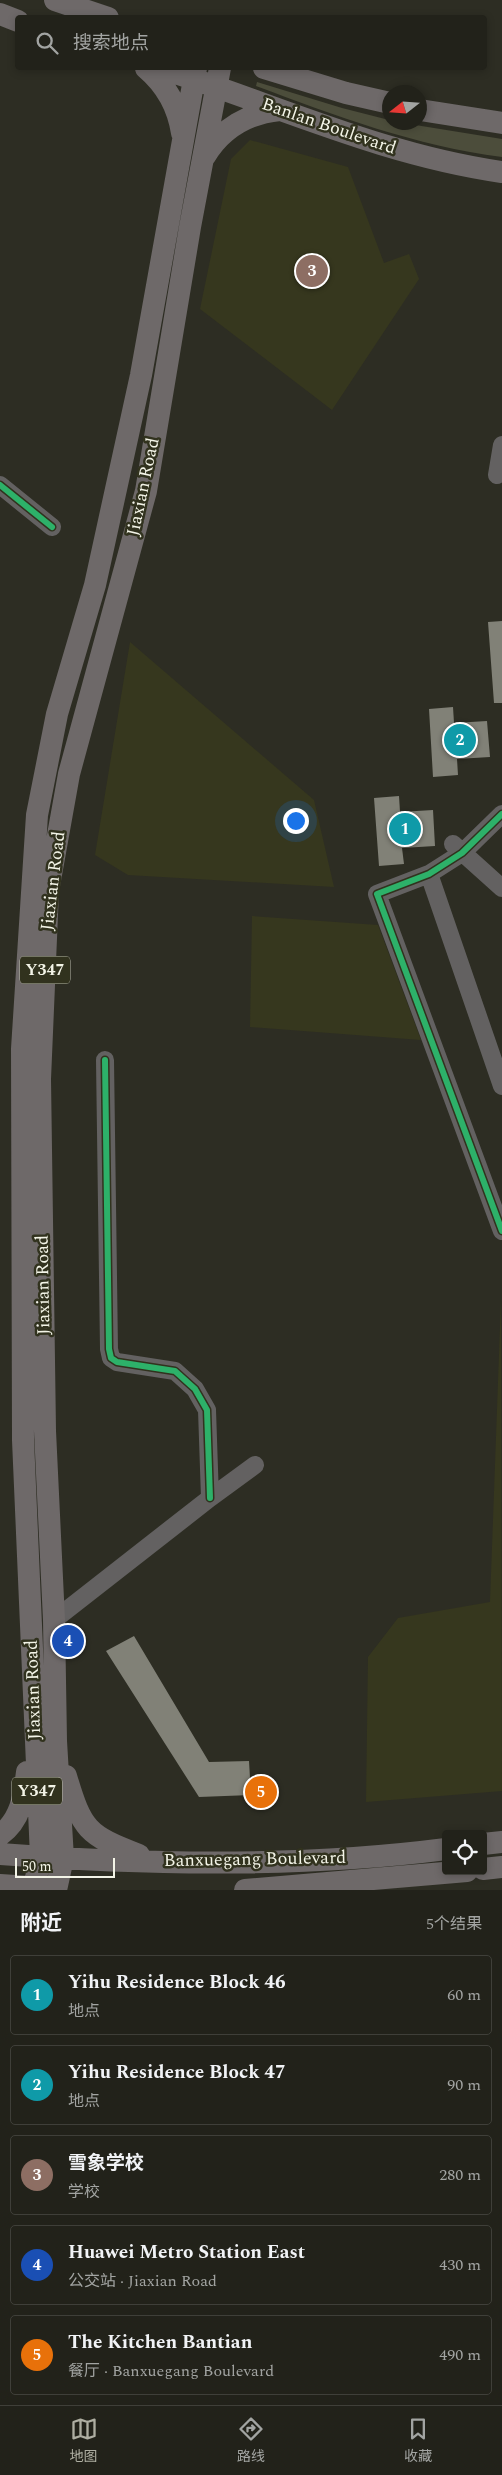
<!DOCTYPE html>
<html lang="zh">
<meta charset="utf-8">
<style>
body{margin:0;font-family:Spectral,"Noto Sans SC",serif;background:#2e2f27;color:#f1f3f6}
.controls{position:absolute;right:15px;bottom:15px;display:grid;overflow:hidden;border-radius:5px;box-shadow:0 2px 8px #0003}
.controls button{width:45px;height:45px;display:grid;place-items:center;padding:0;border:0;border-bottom:1px solid #3f3f39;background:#22221a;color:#f1f3f6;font:25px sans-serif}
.compass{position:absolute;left:382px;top:85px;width:45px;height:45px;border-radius:50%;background:#22221a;box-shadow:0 2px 8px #0003;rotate:253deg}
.scale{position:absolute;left:15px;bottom:12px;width:100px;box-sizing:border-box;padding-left:5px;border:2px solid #f3f4e7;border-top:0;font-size:14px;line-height:18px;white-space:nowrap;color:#f3f4e7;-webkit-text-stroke:4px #31321e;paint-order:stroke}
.you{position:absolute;left:295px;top:820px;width:18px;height:18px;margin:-12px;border:4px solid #fff;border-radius:50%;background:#1a73e8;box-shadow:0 0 0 8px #1a73e833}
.badge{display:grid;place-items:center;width:32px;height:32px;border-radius:50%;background:#aeaea2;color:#fff;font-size:16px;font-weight:700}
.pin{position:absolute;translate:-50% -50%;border:2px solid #fff;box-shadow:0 1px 5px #0006}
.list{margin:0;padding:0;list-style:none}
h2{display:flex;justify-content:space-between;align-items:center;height:65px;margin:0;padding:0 20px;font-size:21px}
h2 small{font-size:16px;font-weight:400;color:#a2a4a2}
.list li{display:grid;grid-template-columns:32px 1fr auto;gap:15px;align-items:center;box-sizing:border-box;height:80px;margin:0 10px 10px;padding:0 10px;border:1px solid #3f3f39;border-radius:5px}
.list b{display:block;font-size:19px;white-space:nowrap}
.list p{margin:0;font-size:16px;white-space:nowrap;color:#a2a4a2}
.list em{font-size:16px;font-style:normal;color:#a2a4a2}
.icon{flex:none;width:28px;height:28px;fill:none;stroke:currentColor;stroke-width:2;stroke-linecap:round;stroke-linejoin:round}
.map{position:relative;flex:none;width:502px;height:1890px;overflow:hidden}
.search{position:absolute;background:#22221a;box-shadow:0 2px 8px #0003;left:15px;right:15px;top:15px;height:55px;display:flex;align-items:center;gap:12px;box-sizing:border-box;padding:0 18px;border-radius:5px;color:#a2a4a2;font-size:19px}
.sheet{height:515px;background:#22221a}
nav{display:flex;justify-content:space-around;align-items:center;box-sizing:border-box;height:70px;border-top:1px solid #3f3f39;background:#22221a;font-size:14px;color:#a2a4a2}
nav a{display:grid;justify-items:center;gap:2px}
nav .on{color:#aeaea2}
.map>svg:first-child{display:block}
.built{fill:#36371e}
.green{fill:#4c4d3b}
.building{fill:#818177}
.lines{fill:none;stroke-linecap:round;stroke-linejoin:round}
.minor{stroke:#636161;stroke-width:18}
.major{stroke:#6e6969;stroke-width:22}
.cycleway-casing{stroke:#31321e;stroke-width:9}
.cycleway{stroke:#2db169;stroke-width:6}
.labels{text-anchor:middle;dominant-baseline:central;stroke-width:5;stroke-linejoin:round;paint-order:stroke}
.shield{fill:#31321e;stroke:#b9baab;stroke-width:1}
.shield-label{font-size:16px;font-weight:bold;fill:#f3f4e7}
.street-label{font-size:18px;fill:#f3f4e7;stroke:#31321e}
</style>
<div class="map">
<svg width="502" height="1890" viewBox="0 0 502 1890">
<rect width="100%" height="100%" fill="#2d2d23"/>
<path class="built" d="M250,140L348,167L384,263L409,254L419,279L332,410L200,309L231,159Z
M130,642L314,800L334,887L128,875L95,855Z
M252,916L378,925L421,1040L250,1027Z
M501,1299L502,1791L366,1802L368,1657L398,1618L490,1602Z"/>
<path class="green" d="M257,82L342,108L389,120L390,122L403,123L502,139V157C416,146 336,116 256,86Z"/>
<path class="building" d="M502,621V703H494L488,622Z
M453,707L454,723L487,721L490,757L457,759L458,775L433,777L429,709Z
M399,796L400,812L433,810L435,846L402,848L404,864L379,866L374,798Z
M134,1636L209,1762L249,1761L251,1795L199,1797L106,1651Z"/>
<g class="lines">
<path class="minor" d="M497,475L502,445
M0,485L52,527
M502,814L462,853L429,874L377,894L502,1231
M453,844L502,888
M429,874L502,1086
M105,1060L109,1349L111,1358L117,1362L175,1371L195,1389L207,1410L210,1498
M54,1620L210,1498L255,1465"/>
<path class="major" d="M55,0L108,18
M0,14L18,21
M146,68C166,85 178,106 182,133
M160,68C274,104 382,155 502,172
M264,68L346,93L390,103
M420,110L502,123
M205,156C222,128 249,113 280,110
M66,1776C82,1830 87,1835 139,1855
M0,1835C21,1820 24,1796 27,1772
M483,1844L502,1842
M0,1854C147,1865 299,1868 446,1849
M483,1869L502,1867
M0,1885L46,1888
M33,1890L41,1857L23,1440L22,1049L37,815L57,714L95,585L141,375L196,68
M56,1890L63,1858L56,1741L54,1620L45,1431L40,1079L48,891L69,774L146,491L190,227L220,68
M245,1890L467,1871"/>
<g class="cycleway-casing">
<path id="cycleway" d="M0,485L52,527
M502,814L462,853L429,874L377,894L502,1231
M105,1060L109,1349L111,1358L117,1362L175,1371L195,1389L207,1410L210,1498"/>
</g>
<use href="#cycleway" class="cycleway"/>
</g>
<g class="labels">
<g class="shield">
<rect x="20" y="956.5" width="50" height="27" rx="4"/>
<rect x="12" y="1777.5" width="50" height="27" rx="4"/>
</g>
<g class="shield-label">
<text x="45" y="970">Y347</text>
<text x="37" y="1791">Y347</text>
</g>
<g class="street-label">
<text transform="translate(329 126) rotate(19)">Banlan Boulevard</text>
<text transform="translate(143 487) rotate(-78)">Jiaxian Road</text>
<text transform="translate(53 881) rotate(-83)">Jiaxian Road</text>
<text transform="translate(43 1285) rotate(-91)">Jiaxian Road</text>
<text transform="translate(33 1690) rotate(-92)">Jiaxian Road</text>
<text transform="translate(255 1859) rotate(-1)">Banxuegang Boulevard</text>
</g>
</g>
</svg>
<div class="controls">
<button><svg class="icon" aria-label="locate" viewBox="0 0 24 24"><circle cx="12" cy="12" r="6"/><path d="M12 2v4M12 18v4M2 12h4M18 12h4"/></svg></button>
</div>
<svg class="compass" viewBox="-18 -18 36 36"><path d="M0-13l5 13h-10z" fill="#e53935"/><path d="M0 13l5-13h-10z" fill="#a2a4a2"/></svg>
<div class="scale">50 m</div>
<div class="you"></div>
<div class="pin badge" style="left:405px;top:829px;background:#0f9aa8">1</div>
<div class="pin badge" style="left:460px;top:740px;background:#0f9aa8">2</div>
<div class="pin badge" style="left:312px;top:271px;background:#8d6e63">3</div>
<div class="pin badge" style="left:68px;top:1641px;background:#1a4fb4">4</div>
<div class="pin badge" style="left:261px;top:1792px;background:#e8710a">5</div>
<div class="search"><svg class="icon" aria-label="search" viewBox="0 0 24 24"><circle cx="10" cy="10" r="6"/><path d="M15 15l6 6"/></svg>搜索地点</div>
</div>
<section class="sheet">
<h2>附近<small>5个结果</small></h2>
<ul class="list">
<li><span class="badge" style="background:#0f9aa8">1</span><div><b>Yihu Residence Block 46</b><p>地点</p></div><em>60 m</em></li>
<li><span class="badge" style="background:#0f9aa8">2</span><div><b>Yihu Residence Block 47</b><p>地点</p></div><em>90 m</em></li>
<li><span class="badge" style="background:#8d6e63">3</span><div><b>雪象学校</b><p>学校</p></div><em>280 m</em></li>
<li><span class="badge" style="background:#1a4fb4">4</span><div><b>Huawei Metro Station East</b><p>公交站 · Jiaxian Road</p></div><em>430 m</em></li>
<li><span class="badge" style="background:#e8710a">5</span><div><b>The Kitchen Bantian</b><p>餐厅 · Banxuegang Boulevard</p></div><em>490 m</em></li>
</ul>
</section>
<nav>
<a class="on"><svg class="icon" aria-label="map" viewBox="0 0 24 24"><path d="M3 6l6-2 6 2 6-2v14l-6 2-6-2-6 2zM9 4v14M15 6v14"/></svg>地图</a>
<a><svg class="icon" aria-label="directions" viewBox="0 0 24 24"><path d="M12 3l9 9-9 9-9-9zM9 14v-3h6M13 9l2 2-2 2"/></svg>路线</a>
<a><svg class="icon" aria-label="saved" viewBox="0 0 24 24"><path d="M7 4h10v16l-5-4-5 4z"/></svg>收藏</a>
</nav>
